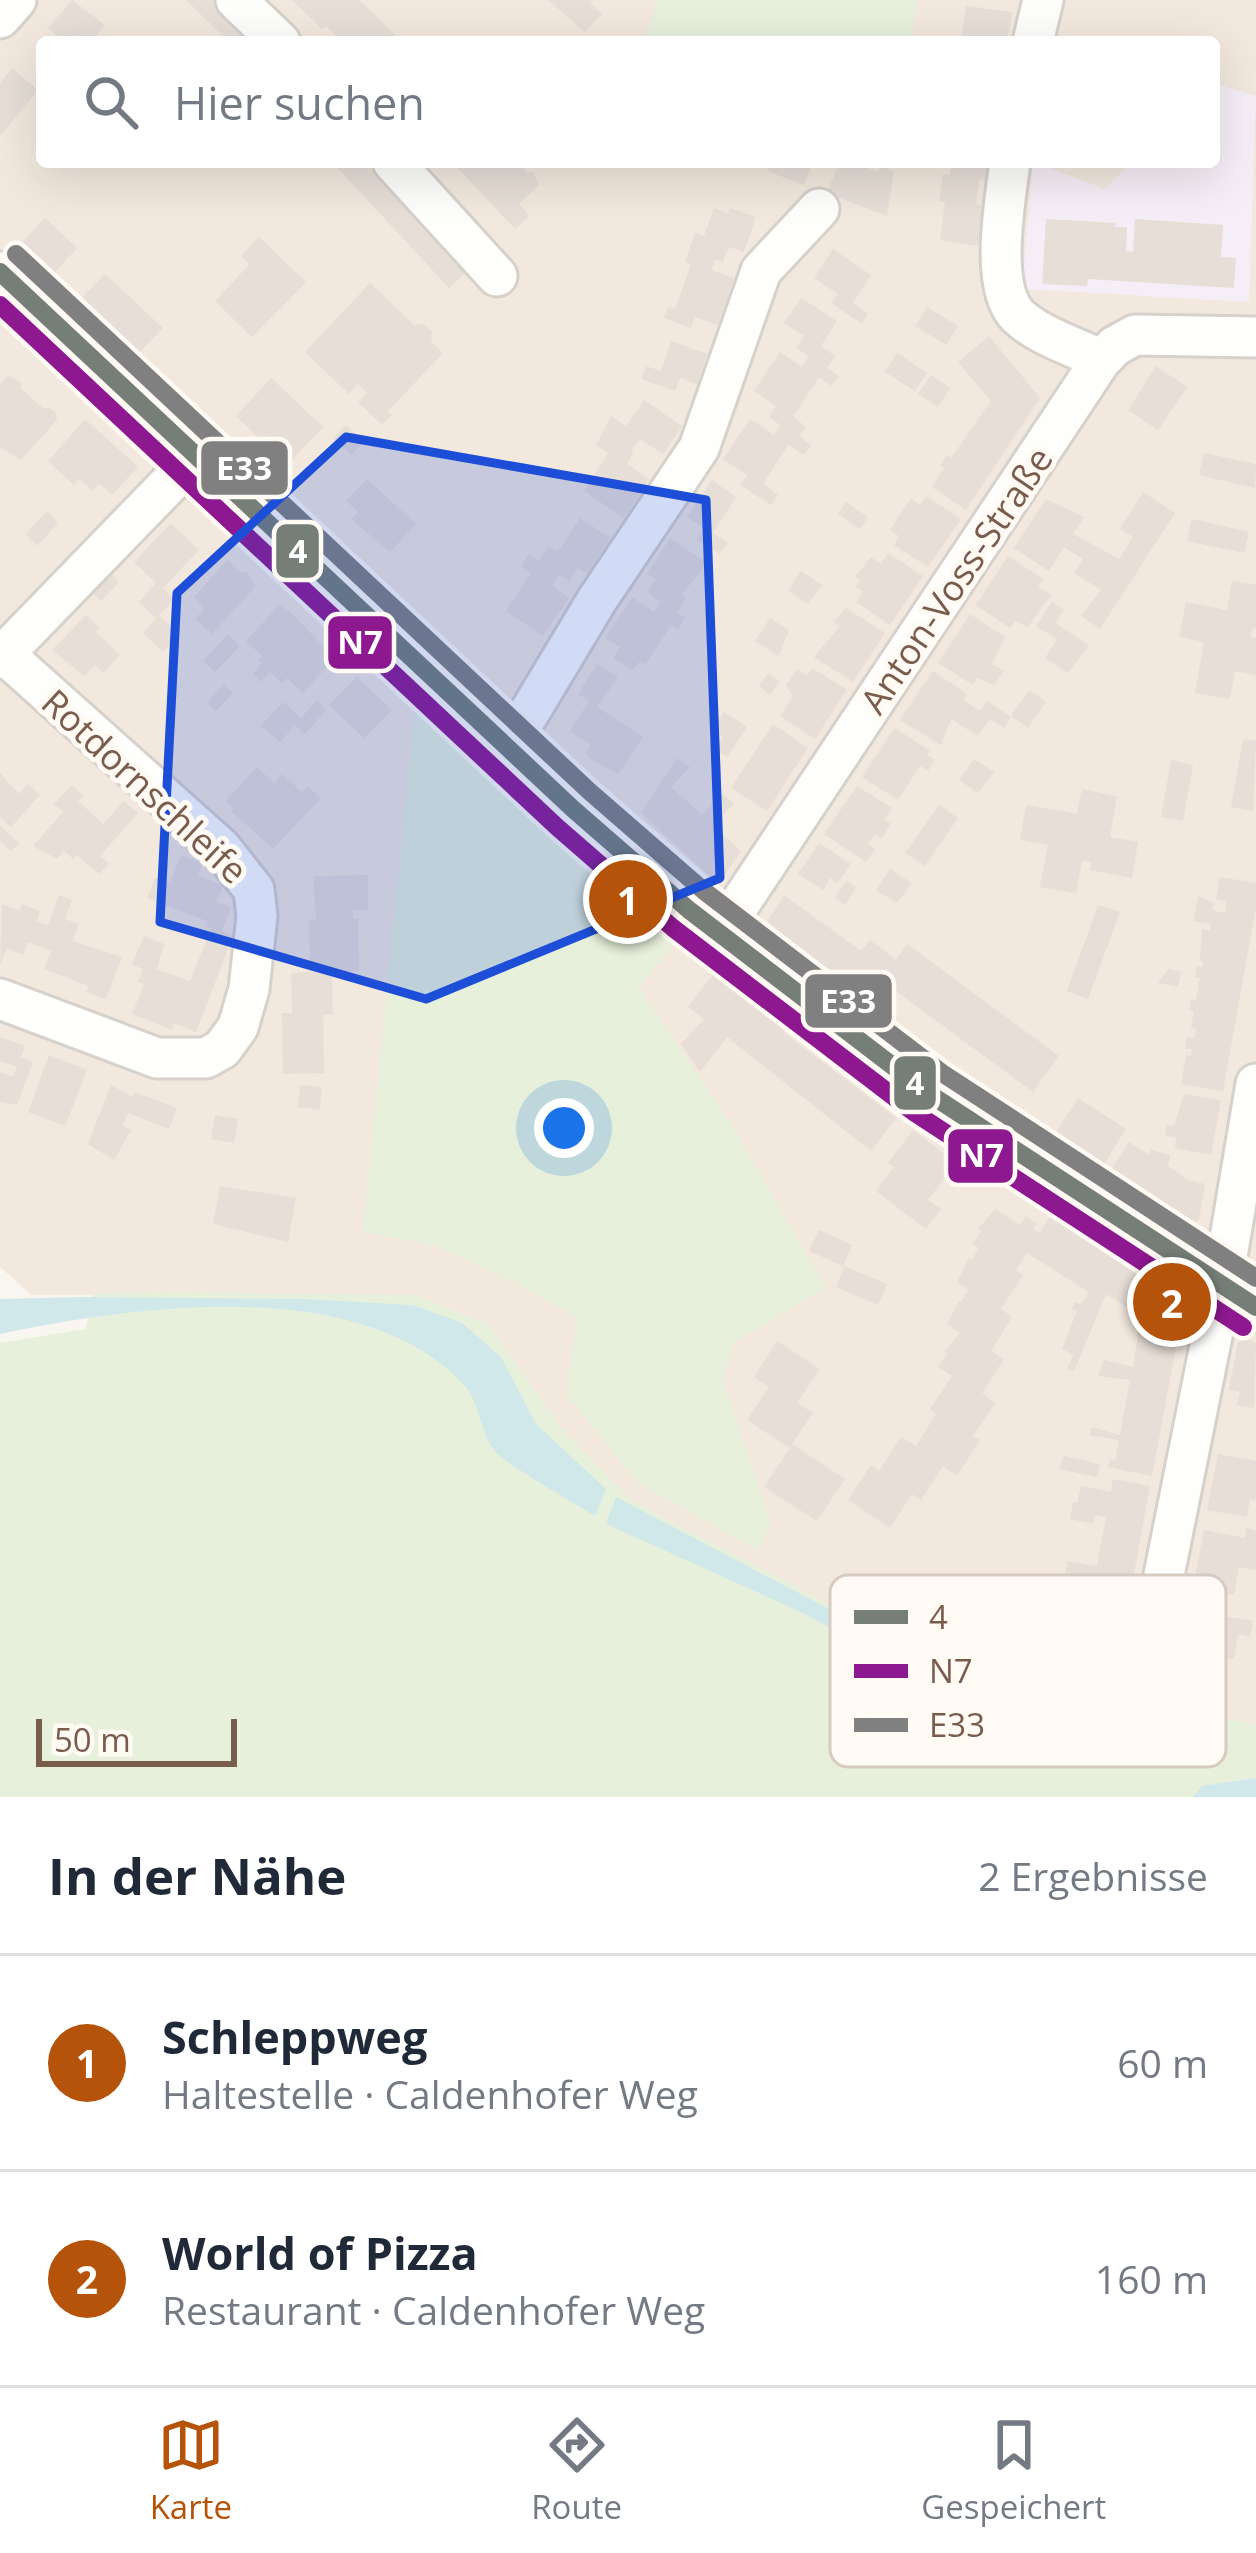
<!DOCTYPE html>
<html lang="de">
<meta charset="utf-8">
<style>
body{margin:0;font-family:"Open Sans",sans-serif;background:#f6f6f7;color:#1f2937}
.scale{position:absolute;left:36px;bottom:30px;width:201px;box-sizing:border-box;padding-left:12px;border:6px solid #7a5c4d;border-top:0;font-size:33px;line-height:42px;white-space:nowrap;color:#7a5c4d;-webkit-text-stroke:9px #fffaf3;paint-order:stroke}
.you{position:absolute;left:564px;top:1128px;width:42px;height:42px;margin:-30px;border:9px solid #fff;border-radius:50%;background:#1a73e8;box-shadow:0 0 0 18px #1a73e833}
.badge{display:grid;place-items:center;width:78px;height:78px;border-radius:50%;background:#b45309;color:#fff;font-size:39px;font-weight:700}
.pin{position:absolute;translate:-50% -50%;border:6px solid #fff;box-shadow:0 3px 12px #0006}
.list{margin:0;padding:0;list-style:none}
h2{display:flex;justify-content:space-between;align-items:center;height:156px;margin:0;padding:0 48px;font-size:51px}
h2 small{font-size:39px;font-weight:400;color:#747a83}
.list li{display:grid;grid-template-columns:78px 1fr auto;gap:36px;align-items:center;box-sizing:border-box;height:216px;padding:0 48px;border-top:3px solid #e0e1e3}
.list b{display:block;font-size:45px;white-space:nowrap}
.list p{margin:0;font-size:39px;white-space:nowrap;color:#747a83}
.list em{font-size:39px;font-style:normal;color:#747a83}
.icon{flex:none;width:66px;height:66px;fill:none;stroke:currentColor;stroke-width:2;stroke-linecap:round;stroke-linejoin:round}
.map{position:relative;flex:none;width:1256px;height:1797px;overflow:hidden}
.search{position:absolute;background:#fff;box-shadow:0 12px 48px #0002;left:36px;right:36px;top:36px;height:132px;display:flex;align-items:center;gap:30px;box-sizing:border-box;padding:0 42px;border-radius:12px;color:#747a83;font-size:45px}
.sheet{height:588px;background:#fff}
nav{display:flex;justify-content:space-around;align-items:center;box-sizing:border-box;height:168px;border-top:3px solid #e0e1e3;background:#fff;font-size:33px;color:#747a83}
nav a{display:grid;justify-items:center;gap:6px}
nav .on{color:#b45309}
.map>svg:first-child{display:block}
.residential{fill:#f2e8de;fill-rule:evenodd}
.education{fill:#f6eef6}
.green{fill:#e7f0db}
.water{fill:#d0e8ea}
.building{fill:#e6ded7}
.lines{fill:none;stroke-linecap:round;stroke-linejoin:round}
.minor-casing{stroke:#d7d1cb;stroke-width:45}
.minor{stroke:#fefefd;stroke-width:39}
.bus-1-casing{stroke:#fffaf3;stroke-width:27}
.bus-2-casing{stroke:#fffaf3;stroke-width:27}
.bus-3-casing{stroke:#fffaf3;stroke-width:27}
.bus-1{stroke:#757f77;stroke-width:18}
.bus-2{stroke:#8d188f;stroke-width:18}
.bus-3{stroke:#808080;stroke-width:18}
.marked{fill:#1d4ed8;fill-opacity:0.2;stroke:#1d4ed8;stroke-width:9;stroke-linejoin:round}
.labels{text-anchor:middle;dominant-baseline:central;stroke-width:10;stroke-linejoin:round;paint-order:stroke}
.street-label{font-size:36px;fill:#7a5c4d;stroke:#fffaf3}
.key{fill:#fffaf3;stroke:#d7cbc1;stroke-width:3}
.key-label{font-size:33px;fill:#7a5c4d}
.line-badge{stroke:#fffaf3;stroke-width:4.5}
.badge-label{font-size:33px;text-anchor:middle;font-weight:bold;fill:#fff}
</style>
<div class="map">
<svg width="1256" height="1797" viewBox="0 0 1256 1797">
<rect width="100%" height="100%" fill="#f9f5f0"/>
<path class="residential" d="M0,0H1256V1778L1202,1786L1193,1797L632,1501L563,1430L487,1323L414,1295H32L0,1267ZM42,42H1214V162H42Z"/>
<path class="education" d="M1214,83L1256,96L1249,302L1022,289L1033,162L1105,189L1131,162H1214Z"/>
<path class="green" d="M657,0H917L910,42H644Z
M415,708L622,901L678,940L638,987L730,1122L826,1288L734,1342L722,1377L771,1522L758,1550L639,1484L566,1394L577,1318L513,1281L434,1245L363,1232Z
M181,1292L414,1295L487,1323L563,1430L632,1501L1112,1752L1131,1700L1256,1725V1778L1202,1786L1193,1797H0V1343L86,1329L93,1293Z"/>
<path class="water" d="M83,1297L305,1299L413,1305L462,1323L501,1357L536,1424L606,1489L595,1516C575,1503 508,1466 495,1451C480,1433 480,1402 464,1385C361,1273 134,1306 0,1334V1299Z
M616,1497L957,1676L1103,1733L1095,1753L956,1698L801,1612L606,1524Z
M1256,1778V1797H1193L1202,1786Z"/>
<path class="building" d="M72,0L105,25L91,42H63L48,28Z
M186,0H219L262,42H229Z
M292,0H359L403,42H343L326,26L322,29Z
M548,0H593L590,3L602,14L585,32Z
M966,6L1012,12L1007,42H961Z
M12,68L38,90L0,136V83Z
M332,162H364L466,272L449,288Z
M452,162H518L528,173L533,171L539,185L519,204L529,216L515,229Z
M770,162H813L804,185L767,171Z
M839,162H852L878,172L880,166L894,171L887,216L827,193Z
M952,162H988L986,180L979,179L976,204L984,206L978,246L940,240L945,202L939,201L943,174L950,175Z
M714,208L728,214L730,208L756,217L744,252L729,247L723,262L715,259L711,270L734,278L718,325L695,317L691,328L664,318L668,307L675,309L691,265L685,261L695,233L704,236Z
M45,218L77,248L53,274L20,244Z
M1046,219L1116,223L1115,227H1127L1126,251L1133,252L1135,219L1223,225L1221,257L1236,258L1234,288L1088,279L1087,286L1042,284Z
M259,237L306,282L252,337L215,301L250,264L241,256Z
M833,249L871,275L853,303L868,314L862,324L831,303L838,294L814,278Z
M105,274L163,328L135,357L77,303Z
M370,283L414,325L424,324L432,331L431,341L443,353L388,411L392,415L382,425L358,402L367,393L358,384L349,394L305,352Z
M801,298L837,321L821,346L835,356L827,368L839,376L832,386L819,377L793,416L806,427L799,436L811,445L804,455L788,445L763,484L778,495L771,505L740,485L747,475L723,459L750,419L774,435L780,425L769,417L776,406L754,391L780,352L802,367L809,356L796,348L804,336L784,323Z
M927,307L958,326L946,345L915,326Z
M989,336L1040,398L966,510L932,487L944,468L940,466L947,455L951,458L991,401L958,362Z
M671,341L707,354L697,384L680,378L675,391L641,379L646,366L661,371Z
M897,353L927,373L915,391L885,372Z
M1156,366L1187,387L1158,430L1128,410Z
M931,375L950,388L938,407L918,394Z
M8,376L21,382V389L43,408H50L56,413L57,420L21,460L0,447V385Z
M271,378L323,427L287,465L236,416Z
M644,400L682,426L663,454L640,439L631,452L633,454L627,464L649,479L624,518L584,491L608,453L596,445L611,416L626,426Z
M85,419L138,467L112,495L99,483L93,491L79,479L74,485L48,461Z
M346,425L364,441L351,455L333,438Z
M1204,453L1256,464L1255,488L1199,475Z
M367,479L416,524L390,552L351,519L358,512L346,501Z
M712,480L736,497L713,533L728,543L720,554L697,539L704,528L687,517Z
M1143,492L1175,513L1100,629L1081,616L1101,590L1074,573L1083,559L1064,547L1049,571L1014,548L1046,499L1084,517L1073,534L1119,559L1133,537L1120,529Z
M926,496L961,519L928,567L894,545L899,536L890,530L911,498L920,505Z
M846,502L868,517L860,529L838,514Z
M47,511L58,523L37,546L26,534Z
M580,518L610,538L587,574L578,568L569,581L559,574L552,586L569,598L543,636L506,611L531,573L521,566L529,554L539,561L548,547L558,552Z
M1192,519L1249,532L1244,553L1187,541Z
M171,523L199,550L163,588L174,600L156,618L139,602L156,583L134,562Z
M670,538L704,561L703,569L681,595L686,598L677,612L685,618L678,630L671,625L646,664L640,661L633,670L613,658L620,647L605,638L632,597L654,612L660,602L647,592L656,579L647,574Z
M888,553L923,576L890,625L856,602L863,591L856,587L860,580L855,577L871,557L881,564Z
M1008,556L1043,579L1038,587L1051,595L1028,627L1015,621L1010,628L976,605Z
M227,560L242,573L246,572L256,586L212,634L195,619L205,608L194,597Z
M801,571L822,585L808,604L788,591Z
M111,573L119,582L101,601L92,592Z
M1232,581L1256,585V629L1252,628L1251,637L1256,638V675L1235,671L1230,699L1195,693L1204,642L1179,637L1186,602L1227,610Z
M1052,602L1064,610L1055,623L1089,645L1068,673L1045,658L1057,639L1036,626Z
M279,605L290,612L322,645L328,646L336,657L303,693L287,678L282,683L270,672L261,682L253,674L261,664L258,661L262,656L246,641Z
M846,608L885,633L853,682L814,657L840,626L834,622Z
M970,614L1005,637L992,664L1004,671L994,685L977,678L973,685L938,663Z
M86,615L100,628L96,632L120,655L103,673L95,665L84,676L52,650Z
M159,615L180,634L163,652L143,633Z
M770,618L789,630L779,656L755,641Z
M228,634L240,646L215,672L203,661Z
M597,664L618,677L597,707L643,737L618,774L592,760L586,753L591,745L570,731L589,701L578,694Z
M812,668L847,690L815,739L780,716L793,697L786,685L797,669L807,676Z
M933,671L967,694L963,700L980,711L987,701L1011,717L1004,728L990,719L978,736L951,719L941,745L900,720Z
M768,673L780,681L770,695L759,686Z
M357,677L392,710L364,738L329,705Z
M224,684L233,693L216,711L207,703Z
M1029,690L1046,702L1028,728L1011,716Z
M317,701L326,710L305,734L295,725L280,742L261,726L283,702L301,718Z
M724,712L747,727L727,757L715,750L723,737L712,730Z
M773,724L808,748L767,811L731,788Z
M895,728L930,751L927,755L935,760L928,771L920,766L898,800L862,777Z
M1243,739L1256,741L1253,811L1231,807Z
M677,758L690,767L671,787L702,815L722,794L734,803L717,822L716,828L741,851L722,879L714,880L641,813Z
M974,759L994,772L978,793L959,780Z
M1171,760L1193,765L1183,821L1161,817Z
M257,767L274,783L282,774L302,792L307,786L321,798L273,849L231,811L233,808L226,801Z
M0,773L19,794L28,784L40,795L11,827L0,817Z
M72,785L83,795L78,801L103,824L124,801L138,813L100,856L109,864L99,874L77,855L73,859L64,851L57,859L33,846L63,812L54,804Z
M857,786L892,808L884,819L891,824L882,838L875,834L868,844L875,849L866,862L824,834Z
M1082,789L1117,796L1110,837L1138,842L1132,878L1090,870L1091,862L1082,860L1076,893L1040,887L1048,845L1020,840L1026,805L1077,814Z
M939,805L958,818L925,866L905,853Z
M0,826L19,843L11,851L0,841Z
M819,843L851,864L837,884L830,878L823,890L798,874Z
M181,855L202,864L198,876L223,885L217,902L231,907L222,931L233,936L196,1032L174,1023L172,1030L132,1014L144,984L138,982L143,969L132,965L144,936L164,944L157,969L190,981L211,929L205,926L207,921L147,898L155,878L170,883Z
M890,869L912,883L897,903L876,890Z
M368,875V910H353V919H358L359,971L332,972L333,1015H323L324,1073L283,1074L282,1013H292L291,973L310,972L309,920H316L313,876Z
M1220,877L1256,883V907L1223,1091L1181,1084L1186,1055L1191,1056L1192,1049H1185L1187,1037L1194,1038L1196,1029L1191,1028L1194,1011L1189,1010L1191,999L1196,1000L1200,978L1195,977L1197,966L1202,968L1203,962L1200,961L1202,929L1210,931L1211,924L1194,921L1198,896L1214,903L1212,910L1225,913L1227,901L1216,899Z
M846,881L856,887L845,905L835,898Z
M59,895L72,900L65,919L79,924L72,941L122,957L106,999L86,992L89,986L44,969L51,951L28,942L23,955L7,948L0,965L2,904L19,911L22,904L40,911L37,921L48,925Z
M784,895L861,951L870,940L896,960L907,944L1059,1056L1033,1092L892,988L884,999L846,971L837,983L771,933L768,920Z
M1098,905L1120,912L1088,999L1067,991Z
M1168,969L1181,972L1178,987L1158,983Z
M714,973L753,1002L756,997L777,1013L774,1018L785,1027L783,1032L896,1118L871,1151L727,1037L700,1072L681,1044L704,1019L688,1007Z
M0,1037L25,1046L21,1057L33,1062L17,1105L0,1102V1072L13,1077L17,1067L0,1061Z
M49,1055L87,1070L65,1126L28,1112Z
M111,1085L133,1097L135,1092L177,1108L169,1129L128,1113L123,1125L131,1130L114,1160L88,1144Z
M300,1085L322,1087L320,1110L298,1107Z
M1184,1094L1221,1100L1211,1155L1175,1148L1176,1137L1165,1136L1167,1125L1174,1126Z
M1078,1098L1126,1129L1101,1169L1053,1137Z
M215,1115L238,1119L234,1143L211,1139Z
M913,1130L956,1163L928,1200L941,1209L926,1229L876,1191L894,1167L888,1163Z
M1129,1142L1148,1154L1151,1150L1170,1155L1168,1166L1188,1180L1205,1184L1199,1220L1189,1224L1109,1173Z
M220,1186L296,1198L288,1242L213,1224Z
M995,1209L1020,1225L1026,1216L1037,1224L1033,1228L1040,1233L1053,1212L1179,1293L1184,1304L1152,1476L1108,1467L1110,1460L1115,1461L1119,1440L1090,1435L1091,1427L1120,1435L1130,1380L1098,1376L1104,1360L1133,1367L1141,1316L1106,1294L1074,1371L1067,1369L1073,1355L1062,1349L1077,1311L1072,1309L1075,1302L1081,1304L1089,1292L1027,1253L1016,1270L1023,1275L1001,1309L1012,1317L991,1351L1004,1359L982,1393L995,1403L973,1436L980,1440L957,1476L943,1466L921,1500L912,1494L890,1528L848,1500L871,1465L879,1471L901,1437L916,1446L936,1414L930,1409L952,1376L938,1367L947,1354L944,1352L960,1333L947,1324L959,1301L961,1302L969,1290L957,1282L969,1258L971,1261L979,1248L973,1244L981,1231L978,1229Z
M819,1230L852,1245L843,1266L809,1251Z
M844,1266L887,1284L878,1305L836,1287Z
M1247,1338L1256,1344L1254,1408L1237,1405L1240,1392L1229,1390L1238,1342Z
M777,1341L820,1369L797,1403L813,1413L792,1444L845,1479L817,1521L764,1487L790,1448L747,1420L769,1387L754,1377Z
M1218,1454L1256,1461V1496L1255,1500L1250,1499L1247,1517L1207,1510Z
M1064,1456L1100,1464L1097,1477L1059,1469Z
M1113,1479L1150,1486L1117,1666L1062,1657L1072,1600L1059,1598L1068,1561L1097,1566L1106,1517L1095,1515L1093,1524L1070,1519L1073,1502L1077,1503L1081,1486L1111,1492Z
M1246,1528L1256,1530V1570L1239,1567L1234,1595L1193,1588L1204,1530L1245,1538Z
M1189,1610L1253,1621L1250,1637L1238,1634L1234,1659L1182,1650Z"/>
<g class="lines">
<g class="minor-casing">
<path id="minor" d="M236,0L280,42
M0,18L16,0
M1033,42L1043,0
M393,162L497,276
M1010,162C1005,201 989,287 1018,316C1039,336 1076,347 1101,360
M0,272L573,809L689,910L928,1093L1256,1307
M0,658L196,456
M508,748L597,600L699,448L761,271L819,209
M719,935L1101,360L1115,346L1135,335L1256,337
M0,999L157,1058H206L222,1049L238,1027L249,989L257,916L254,890L221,848L4,654
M1152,1635L1222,1286L1256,1084"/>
</g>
<use href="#minor" class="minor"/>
<g class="bus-1-casing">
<path id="bus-1" d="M0,272L573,809L689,910L928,1093L1256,1307"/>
</g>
<g class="bus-2-casing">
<path id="bus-2" d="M0,305L557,827L673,928L915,1113L1243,1327"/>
</g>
<g class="bus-3-casing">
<path id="bus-3" d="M16,254L589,791L704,891L942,1073L1256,1278"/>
</g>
<use href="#bus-1" class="bus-1"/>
<use href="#bus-2" class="bus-2"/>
<use href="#bus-3" class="bus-3"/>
</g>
<path class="marked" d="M346,437L706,500L720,878L426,999L160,922L177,593Z"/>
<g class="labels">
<g class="street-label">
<text transform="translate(956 580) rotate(-56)">Anton-Voss-Straße</text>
<text transform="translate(145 786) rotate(43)">Rotdornschleife</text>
</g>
</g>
<rect x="830" y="1575" width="396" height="192" rx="18" class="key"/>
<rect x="854" y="1610" width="54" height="14" fill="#757f77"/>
<rect x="854" y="1664" width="54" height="14" fill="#8d188f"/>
<rect x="854" y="1718" width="54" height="14" fill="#808080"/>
<g class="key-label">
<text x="929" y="1629">4</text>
<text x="929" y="1683">N7</text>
<text x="929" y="1737">E33</text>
</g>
<g class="line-badge">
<rect x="199" y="439" width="91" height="58" rx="12" fill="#808080"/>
<rect x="274" y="522" width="47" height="58" rx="12" fill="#757f77"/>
<rect x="326" y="614" width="68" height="57" rx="12" fill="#8d188f"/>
<rect x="803" y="972" width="91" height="58" rx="12" fill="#808080"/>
<rect x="892" y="1054" width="46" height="58" rx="12" fill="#757f77"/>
<rect x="946" y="1127" width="69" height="58" rx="12" fill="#8d188f"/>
</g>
<g class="badge-label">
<text x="244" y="480">E33</text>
<text x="298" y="563">4</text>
<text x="360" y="654">N7</text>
<text x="848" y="1013">E33</text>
<text x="915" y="1095">4</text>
<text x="981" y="1167">N7</text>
</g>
</svg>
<div class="scale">50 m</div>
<div class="you"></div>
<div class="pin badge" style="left:628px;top:899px">1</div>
<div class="pin badge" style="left:1172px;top:1302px">2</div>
<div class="search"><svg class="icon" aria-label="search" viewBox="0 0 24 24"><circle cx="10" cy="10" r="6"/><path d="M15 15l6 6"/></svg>Hier suchen</div>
</div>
<section class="sheet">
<h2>In der Nähe<small>2 Ergebnisse</small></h2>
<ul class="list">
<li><span class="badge">1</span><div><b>Schleppweg</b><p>Haltestelle · Caldenhofer Weg</p></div><em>60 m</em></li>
<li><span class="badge">2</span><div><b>World of Pizza</b><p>Restaurant · Caldenhofer Weg</p></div><em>160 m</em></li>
</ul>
</section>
<nav>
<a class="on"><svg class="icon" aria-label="map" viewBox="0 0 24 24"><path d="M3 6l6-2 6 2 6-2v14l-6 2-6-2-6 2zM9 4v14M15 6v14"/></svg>Karte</a>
<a><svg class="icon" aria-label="directions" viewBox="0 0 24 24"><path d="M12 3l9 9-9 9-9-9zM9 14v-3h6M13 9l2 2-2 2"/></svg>Route</a>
<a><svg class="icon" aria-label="saved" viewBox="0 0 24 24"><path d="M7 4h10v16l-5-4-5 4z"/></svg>Gespeichert</a>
</nav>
